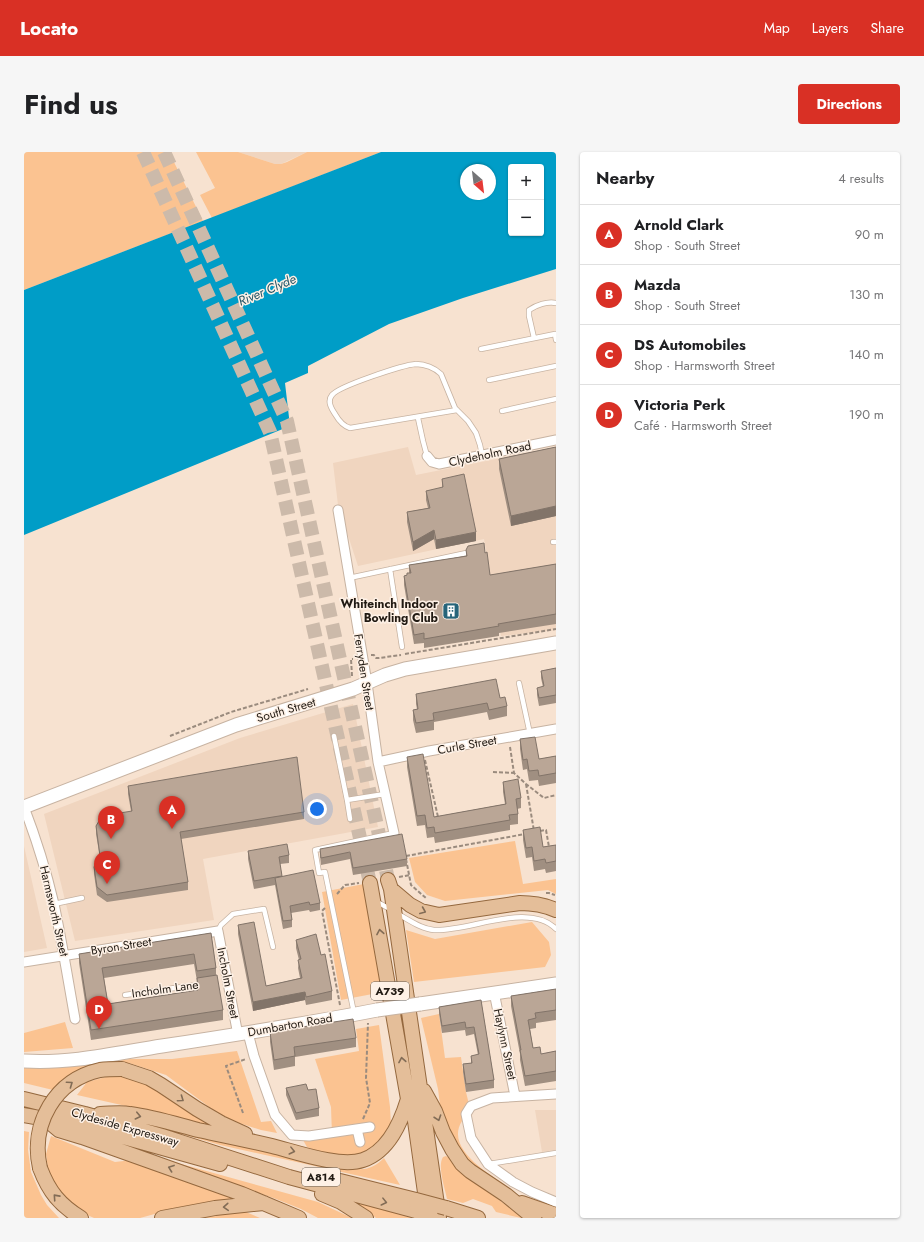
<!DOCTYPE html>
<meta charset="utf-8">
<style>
body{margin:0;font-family:Jost,sans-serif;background:#f6f6f6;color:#202124}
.controls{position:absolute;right:12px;top:12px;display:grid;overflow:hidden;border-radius:4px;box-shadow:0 1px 3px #0004}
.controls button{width:36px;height:36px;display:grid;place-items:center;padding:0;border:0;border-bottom:1px solid #e0e0e0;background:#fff;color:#202124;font:20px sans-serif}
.compass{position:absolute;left:436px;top:12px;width:36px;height:36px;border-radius:50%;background:#fff;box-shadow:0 1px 3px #0004;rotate:152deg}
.you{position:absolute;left:293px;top:657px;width:14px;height:14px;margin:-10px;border:3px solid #fff;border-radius:50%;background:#1a73e8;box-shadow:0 0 0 6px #1a73e833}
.badge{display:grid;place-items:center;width:26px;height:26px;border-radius:50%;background:#d93025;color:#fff;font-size:13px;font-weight:700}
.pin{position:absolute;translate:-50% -33px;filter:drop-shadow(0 1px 2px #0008)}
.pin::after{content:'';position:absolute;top:21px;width:14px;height:12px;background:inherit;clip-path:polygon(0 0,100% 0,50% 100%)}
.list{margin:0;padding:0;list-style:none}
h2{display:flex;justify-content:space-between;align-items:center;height:52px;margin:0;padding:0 16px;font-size:17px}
h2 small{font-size:13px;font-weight:400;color:#757577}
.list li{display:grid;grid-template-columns:26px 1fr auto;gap:12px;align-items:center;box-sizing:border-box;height:60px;padding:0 16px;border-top:1px solid #e0e0e0}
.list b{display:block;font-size:15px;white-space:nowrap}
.list p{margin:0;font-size:13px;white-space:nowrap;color:#757577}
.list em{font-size:13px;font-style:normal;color:#757577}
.map{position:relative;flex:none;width:532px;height:1066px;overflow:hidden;border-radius:4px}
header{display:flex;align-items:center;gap:24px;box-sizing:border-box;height:56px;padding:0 20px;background:#d93025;color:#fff}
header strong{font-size:19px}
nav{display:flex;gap:22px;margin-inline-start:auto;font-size:14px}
.intro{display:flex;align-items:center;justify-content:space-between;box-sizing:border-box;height:96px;padding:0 24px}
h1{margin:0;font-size:28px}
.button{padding:10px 18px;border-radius:4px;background:#d93025;color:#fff;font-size:14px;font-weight:700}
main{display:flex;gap:24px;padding:0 24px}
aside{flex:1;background:#fff;border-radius:4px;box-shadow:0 1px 3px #0004}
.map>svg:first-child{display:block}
.built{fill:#f0d5bf}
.green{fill:#fbc391}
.water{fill:#009dc7;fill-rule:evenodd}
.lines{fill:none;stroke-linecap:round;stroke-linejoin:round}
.primary-tunnel{stroke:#ccbaaa;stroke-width:14;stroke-dasharray:14 7;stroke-linecap:butt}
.lane-casing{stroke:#c7b3a2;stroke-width:6}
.street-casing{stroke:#c7b3a2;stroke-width:11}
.secondary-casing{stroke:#c7b3a2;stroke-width:15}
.primary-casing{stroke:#94683e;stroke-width:16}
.path{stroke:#9a8b7e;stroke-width:2;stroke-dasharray:4 2;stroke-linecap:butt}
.lane{stroke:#fff;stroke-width:4.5}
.street{stroke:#fff;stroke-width:9}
.secondary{stroke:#fff;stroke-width:13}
.primary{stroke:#e4be99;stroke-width:14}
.secondary-bridge-casing{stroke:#c7b3a2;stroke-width:15;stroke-linecap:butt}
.primary-bridge-casing{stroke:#94683e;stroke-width:16;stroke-linecap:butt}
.secondary-bridge{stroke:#fff;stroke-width:13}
.primary-bridge{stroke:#e4be99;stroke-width:14}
.wall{fill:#a08f81;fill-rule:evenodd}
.shaded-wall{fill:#827469}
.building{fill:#baa696;stroke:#827469}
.oneway{stroke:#826c56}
.labels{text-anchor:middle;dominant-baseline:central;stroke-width:3;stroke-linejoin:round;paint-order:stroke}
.shield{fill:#fef1e6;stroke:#635a52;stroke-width:1}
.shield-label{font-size:11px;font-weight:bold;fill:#211a13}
.street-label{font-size:12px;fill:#211a13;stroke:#fef1e6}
.poi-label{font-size:12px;font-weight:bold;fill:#211a13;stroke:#fef1e6;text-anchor:end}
.water-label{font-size:13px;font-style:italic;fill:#255769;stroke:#fef1e6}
</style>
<header>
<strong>Locato</strong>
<nav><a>Map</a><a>Layers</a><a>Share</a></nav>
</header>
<div class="intro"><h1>Find us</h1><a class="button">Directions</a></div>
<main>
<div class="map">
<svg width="532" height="1066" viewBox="0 0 532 1066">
<rect width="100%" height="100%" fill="#f7e2d0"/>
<path class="built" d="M214,0H283L257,12H251Z
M384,295L392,323L532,295V478L477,484L460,387L334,414L314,353L309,311Z
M329,552L354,675L179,707L190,768L51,789L20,662L216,586Z
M0,694L23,796L0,800Z
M511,958H532V998L518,1000Z"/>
<path class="green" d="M0,0H145L179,69L0,138Z
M172,0H214L251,12H257L263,10L283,0H357L188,66L176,43L191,36Z
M491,689L499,732L532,727V742L524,738L421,749L403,743L391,730L385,706Z
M340,732L359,840L317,848L298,740Z
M508,770L525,790L527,803L521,815L390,830L382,778L411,787Z
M415,862L421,906L437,905L442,940L447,961C444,963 440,966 438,969C420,997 467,1023 486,1036L453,1018L437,1000L425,980L420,961L416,953L414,937L397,866Z
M41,870L49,896L0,900V881Z
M355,873L366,955L367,973L356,991L346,999L328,1005L306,1004L283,995L279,988L308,983L307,955L291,907L335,899L332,877Z
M213,899L237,970L247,969L253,981L237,978L200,966L142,923L105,911L80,912L29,938L0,931V914H47L106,907H148Z
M93,922L117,927L184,968L182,972L53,943L63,930Z
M123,972L280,1008L333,1017C344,1018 352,1014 360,1006L376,1033L196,993Z
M0,979L5,980L4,998L7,1020L17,1043L23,1053L35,1066H0Z
M27,984L91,1010L108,1008L212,1047H205L178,1053L156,1055L116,1066H70L46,1055L27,1026L24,1017L22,1002Z
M422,1004L427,1007L438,1022L474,1047L497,1065V1066L472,1060L468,1054L449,1047L439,1051L423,1047C421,1036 413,1014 419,1005Z
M150,1010L294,1050L328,1066H294L277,1057L252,1047Z
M307,1041L392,1066H352L341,1057Z
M222,1060L236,1066H177L200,1062Z"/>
<path class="water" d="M357,0H532V117L439,146L365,172L284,214V221L261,231L266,274L0,383V138ZM487,15H517V81H487ZM442,18H466V42H442Z"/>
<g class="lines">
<path class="primary-tunnel" d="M119,0L246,280L346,731
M140,0L263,269L354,678L364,728"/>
<g class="lane-casing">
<path id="lane" d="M510,186L505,164V158C512,153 524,149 532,151
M457,197L531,182L532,188
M465,228L532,214
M433,258L326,276C319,274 315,269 311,262C307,256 303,249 308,243C315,234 379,213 392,212C401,212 411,216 417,222L431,256L444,269L452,281L456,293L458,303
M478,259L532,247
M394,266L399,289L403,304
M529,390H532
M366,417L378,495
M325,426L447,400
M495,531L506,582
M310,584L323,648
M326,667L323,648L361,642
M351,749L368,758
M30,752L58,746
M374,762C385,768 397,777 410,778C445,780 505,749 532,777
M194,779L197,773L209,762L240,757L249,795
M101,843L179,832
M330,861L301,720L295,721L291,698L370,681
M465,1012L532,1001"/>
</g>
<g class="street-casing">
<path id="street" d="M403,304L408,310L415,312L532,288
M314,358L343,531L354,610L370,681
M354,610L405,599L532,577
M0,655C12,686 22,718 30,752C38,790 44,828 51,867
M0,810L194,779L214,883
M470,840L491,944
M224,881L230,904L251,963L268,983L285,984L346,975
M532,942L468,946L447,954L442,962L447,986L464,1012L489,1030L508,1040L532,1050
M333,977L336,990"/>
</g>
<g class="secondary-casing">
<path id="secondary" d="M0,655L212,573L329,537L361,523L381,517L532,491
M396,852L532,832
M0,909C46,912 93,901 138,894C210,883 282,872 353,858"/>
</g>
<g class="primary-casing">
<path id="primary" d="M364,728L367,737L415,1066
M346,731L384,947L390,962L404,1062
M367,737L386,753L397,759L415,763L496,751C509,751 520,753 532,758
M98,917L125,926L137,933L173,957L197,971L221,982
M400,939L411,959L419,980L428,997L438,1012L446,1019L482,1043L510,1066
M0,947L61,962L138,984L265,1025L392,1059
M76,962C85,962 96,960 106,962C129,965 151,972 174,978C198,983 223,988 248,994C272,1000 316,1016 339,1008C365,999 377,970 384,947
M0,963C20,967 40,969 60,974L196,1012
M23,968L35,978L58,985L218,1042L275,1066
M16,1016C25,1040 36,1053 57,1066
M316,1029L392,1048
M298,1042L317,1050L342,1066
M498,1051L532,1063
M422,1056L454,1066
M138,1066L191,1056L240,1051"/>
</g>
<path class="path" d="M381,502L532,477
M347,503H350L352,506H355L377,503
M328,524L327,507H329
M146,584L207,560L284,537
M486,595L490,621L502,632L520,646L532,643
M401,608L414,665H415
M469,620L490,621
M502,632L510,679
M516,679L522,678L525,695
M382,704L501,682
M382,707L387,733L403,747
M375,725L386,723
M522,741H525L531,743
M313,742L321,733L335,731
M301,756L298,759L316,853
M219,961L202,914L222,907
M339,967L346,951L342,926L344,871"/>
<use href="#lane" class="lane"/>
<use href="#street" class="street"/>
<use href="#secondary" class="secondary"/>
<use href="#primary" class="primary"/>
<g class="secondary-bridge-casing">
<path id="secondary-bridge" d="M353,858L396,852"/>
</g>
<g class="primary-bridge-casing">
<path id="primary-bridge" d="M16,1016C6,972 31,928 76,918C83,917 91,917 98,917
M392,1048L422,1056
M392,1059L408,1066"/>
</g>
<use href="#secondary-bridge" class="secondary-bridge"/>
<use href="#primary-bridge" class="primary-bridge"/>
</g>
<path class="wall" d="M532,295V364L487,374L475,317V307Z
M418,327L452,389L412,397L410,387L389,399L383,370V360L404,356L402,348V339L418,336Z
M442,398L461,401L466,423L532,412V472L475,481V484L400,496V491L390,492L380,433V424L383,423L385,421V413L442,404Z
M532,516V551L515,554L513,543V536L519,535L517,526V519Z
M392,542L476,546L483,554V564L465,568L463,560L410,570V578L392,581L389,568V558L393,557L392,552Z
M496,587L515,607L532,604V631L515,634L514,628L505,629L503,617L499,618L496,597Z
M383,605L410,665L481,652L479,640V630L497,646V656L493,657L494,662V672L486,673V678L411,691L410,685L403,686L401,673L393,674L383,615Z
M104,634L280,660V667L157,687L164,730V738L83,750L73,743L70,722V715L76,706L72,682V674L107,659L104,642Z
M499,678L519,695L532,693V719L522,721L521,717L510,719L508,705L502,706L499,688Z
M296,697L383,707V714L329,723L326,707L297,713L296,704Z
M224,699L265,703V711L256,712L258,724L296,751V758L286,760L285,758L267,761L268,768V775L259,777L251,733L230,737L224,707Z
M214,773L242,834L276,826L274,816L275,808L272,796V788L297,803L308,839V848L282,853L281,848L229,859L214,782Z
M187,781L192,816V824L199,858V868L67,888L55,811V802ZM170,812L173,829V838L84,852L80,826Z
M532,837V868L512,871V876L506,877L509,896L517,902L532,899V929L501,934L496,908V902L487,854V844Z
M457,848L470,928V936L442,940L439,920V912L447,911V904L454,903L450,882L442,884L441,878L418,881L415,862V855Z
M246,880L332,886V895L271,905V914L250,918L246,890Z
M262,936L284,938L295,956V964L272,968L262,943Z"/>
<path class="shaded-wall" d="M532,354V364L487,374V364Z
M410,378V387L389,399V390Z
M452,380V389L412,397V388Z
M281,840V848L229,859V850Z"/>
<path class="building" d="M532,295V354L487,364L475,307Z
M440,322L452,380L412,388L410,378L389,390L383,360L406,356L402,339L419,335L418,327Z
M460,391L461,401L463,400L466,423L532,412V462L474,472L475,474L400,487V481L390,483L380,424L383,423V421H387L385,413L443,404L442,398L444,394Z
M532,516V543L515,546L513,536L520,534L517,519Z
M472,527L476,546L481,545L483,554L465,558L463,551L409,561L410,568L392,571L389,558L394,557L392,542Z
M511,585L515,607L532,604V621L515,624L514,618L505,619L503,607L499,608L496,587Z
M399,602L410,665L482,652L479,630L494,627L497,646L492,647L494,662L485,663L486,668L411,681L410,675L403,676L401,663L393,664L383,605Z
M273,605L280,660L156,680L164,730L83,743L73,735L70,715L76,704L72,674L78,664L108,659L104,634Z
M516,675L519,695L532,693V709L522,711L521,707L510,709L508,695L502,696L499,678Z
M378,682L383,707L329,716L326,700L297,706L296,697Z
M263,692L265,703L255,705L258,724L230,729L224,699Z
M289,718L296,751L286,753L285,750L266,754L268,768L259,769L251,726Z
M230,770L242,834L278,826L274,808L277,807L272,788L292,782L297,803L301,802L308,839L282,845L281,840L229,850L214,773Z
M187,781L192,816L173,819L170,802L78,816L84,852L174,838L173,826L193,823L199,858L67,878L55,802Z
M532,837V858L511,861L512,866L504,868L509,896L516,895L517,902L532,899V919L501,924L496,898H497L487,844Z
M457,848L470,928L442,932L439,912L448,911L447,904L455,902L450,875L442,876L441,870L418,874L415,855Z
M329,867L332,886L270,895L271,904L250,908L246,880Z
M282,932L284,938L292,937L295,956L272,961L262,936Z"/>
<defs><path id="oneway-chevron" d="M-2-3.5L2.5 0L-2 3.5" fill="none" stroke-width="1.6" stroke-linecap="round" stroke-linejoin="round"/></defs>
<g class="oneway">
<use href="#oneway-chevron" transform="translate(399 759) rotate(23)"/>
<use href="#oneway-chevron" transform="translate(356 780) rotate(-100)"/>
<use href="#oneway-chevron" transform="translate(378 908) rotate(-100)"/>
<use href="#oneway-chevron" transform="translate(46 932) rotate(-35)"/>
<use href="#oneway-chevron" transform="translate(157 947) rotate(35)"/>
<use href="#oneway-chevron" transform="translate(114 964) rotate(13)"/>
<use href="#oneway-chevron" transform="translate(414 966) rotate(71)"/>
<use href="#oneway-chevron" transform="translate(268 999) rotate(14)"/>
<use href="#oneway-chevron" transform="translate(147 1016) rotate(-160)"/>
<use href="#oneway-chevron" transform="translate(32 1045) rotate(-132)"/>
<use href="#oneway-chevron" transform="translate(360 1050) rotate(14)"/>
<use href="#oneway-chevron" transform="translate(202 1055) rotate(176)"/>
</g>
<defs>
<g id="building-square" transform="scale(0.9)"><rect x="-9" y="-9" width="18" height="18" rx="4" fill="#26647a" stroke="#fef1e6"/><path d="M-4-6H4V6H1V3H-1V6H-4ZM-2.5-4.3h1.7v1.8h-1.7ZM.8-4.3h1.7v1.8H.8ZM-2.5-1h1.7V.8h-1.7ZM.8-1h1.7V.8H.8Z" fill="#fff"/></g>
</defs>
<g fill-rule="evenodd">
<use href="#building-square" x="427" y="459"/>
</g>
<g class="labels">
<g class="shield">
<rect x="347" y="830" width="38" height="18" rx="3"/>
<rect x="278" y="1016" width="38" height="18" rx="3"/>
</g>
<g class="shield-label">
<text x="366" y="839">A739</text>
<text x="297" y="1025">A814</text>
</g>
<g class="street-label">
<text transform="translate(466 302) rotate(-12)">Clydeholm Road</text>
<text transform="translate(340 520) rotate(81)">Ferryden Street</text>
<text transform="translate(262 558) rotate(-16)">South Street</text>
<text transform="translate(443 593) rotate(-10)">Curle Street</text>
<text transform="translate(30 759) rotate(77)">Harmsworth Street</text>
<text transform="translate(97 794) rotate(-9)">Byron Street</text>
<text transform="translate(204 831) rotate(79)">Incholm Street</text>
<text transform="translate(141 837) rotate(-8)">Incholm Lane</text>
<text transform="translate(266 873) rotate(-10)">Dumbarton Road</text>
<text transform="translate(481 892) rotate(78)">Haylynn Street</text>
<text transform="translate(101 975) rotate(16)">Clydeside Expressway</text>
</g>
<g class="poi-label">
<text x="414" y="452">Whiteinch Indoor<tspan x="414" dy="14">Bowling Club</tspan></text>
</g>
<g class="water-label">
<text transform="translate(243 138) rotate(-23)">River Clyde</text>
</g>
</g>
</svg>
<div class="controls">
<button>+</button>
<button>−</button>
</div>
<svg class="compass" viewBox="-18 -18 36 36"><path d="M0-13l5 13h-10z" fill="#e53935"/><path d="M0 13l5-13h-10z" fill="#757577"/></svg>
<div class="you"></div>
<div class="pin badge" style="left:148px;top:677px">A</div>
<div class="pin badge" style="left:87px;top:687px">B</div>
<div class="pin badge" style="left:83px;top:732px">C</div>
<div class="pin badge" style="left:75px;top:877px">D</div>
</div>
<aside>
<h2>Nearby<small>4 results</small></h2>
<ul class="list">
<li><span class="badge">A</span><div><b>Arnold Clark</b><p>Shop · South Street</p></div><em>90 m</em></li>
<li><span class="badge">B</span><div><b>Mazda</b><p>Shop · South Street</p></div><em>130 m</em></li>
<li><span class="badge">C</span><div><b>DS Automobiles</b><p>Shop · Harmsworth Street</p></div><em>140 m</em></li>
<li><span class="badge">D</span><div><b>Victoria Perk</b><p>Café · Harmsworth Street</p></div><em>190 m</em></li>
</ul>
</aside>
</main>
